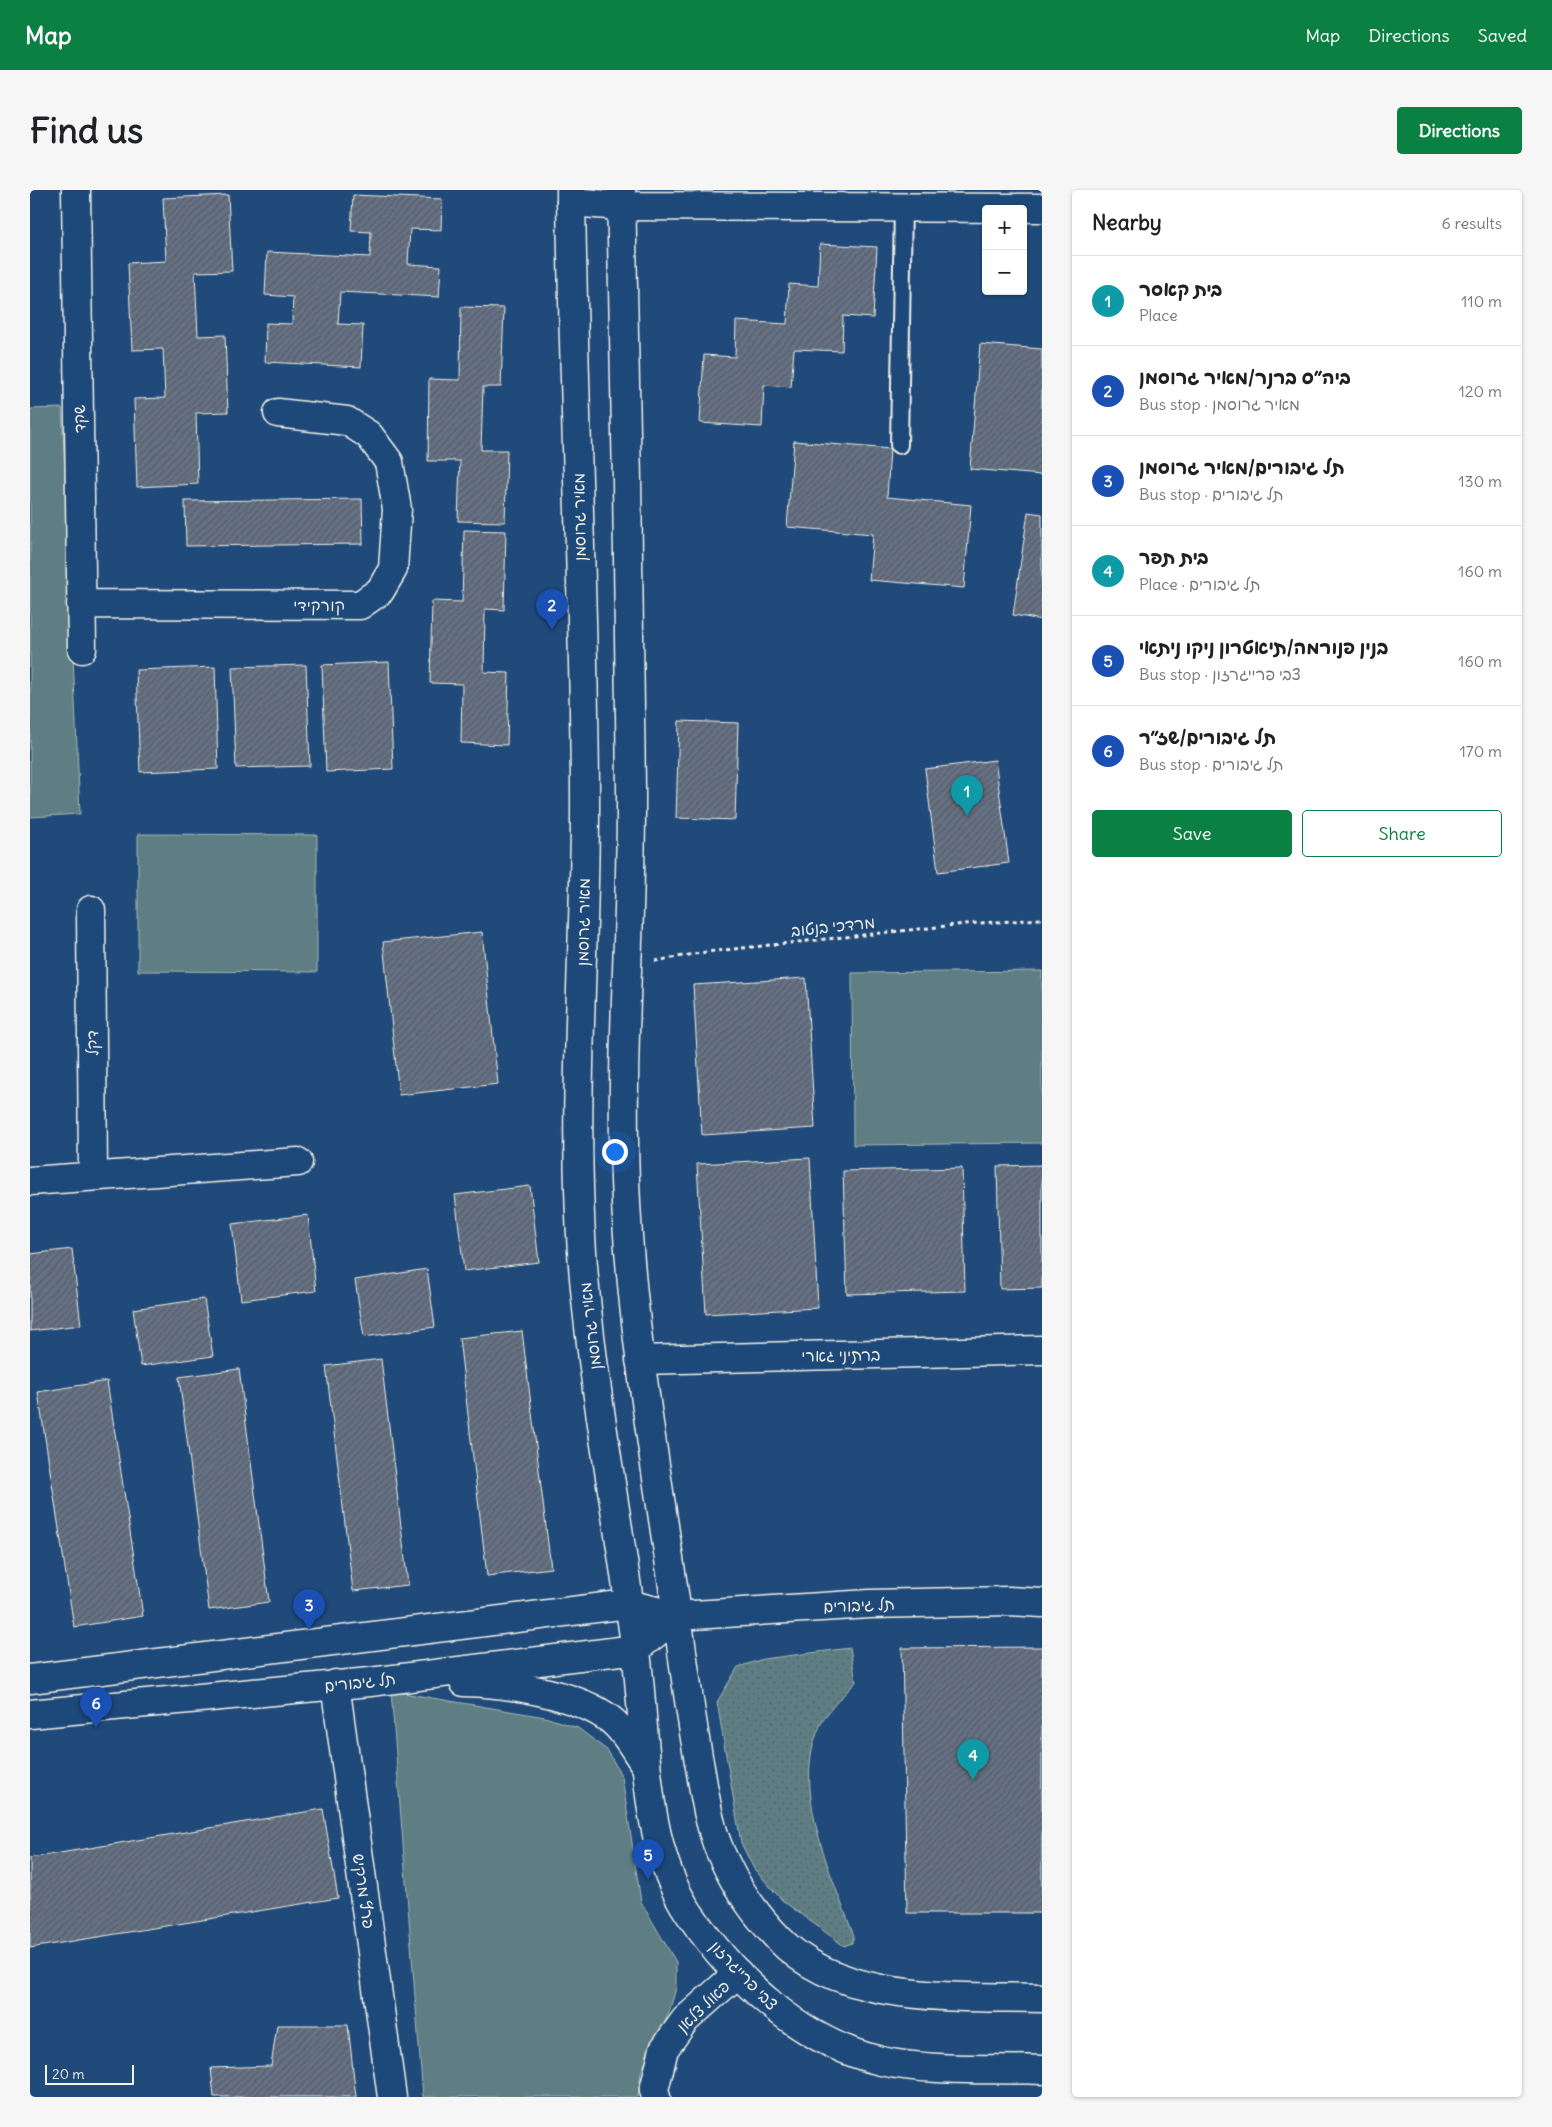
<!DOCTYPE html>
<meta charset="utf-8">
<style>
body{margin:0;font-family:Delius,"Playpen Sans Hebrew",sans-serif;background:#f6f6f6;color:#202124}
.controls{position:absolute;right:15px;top:15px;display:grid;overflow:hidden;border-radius:5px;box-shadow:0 1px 4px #0004}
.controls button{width:45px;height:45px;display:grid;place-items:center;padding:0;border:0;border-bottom:1px solid #e0e0e0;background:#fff;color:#202124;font:25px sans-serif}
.scale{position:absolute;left:15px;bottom:12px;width:89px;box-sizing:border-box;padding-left:5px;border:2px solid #f4f1e8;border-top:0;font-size:14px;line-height:18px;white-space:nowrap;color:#f4f1e8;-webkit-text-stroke:4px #1f4a7a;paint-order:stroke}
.you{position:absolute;left:584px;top:961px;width:18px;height:18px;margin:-12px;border:4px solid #fff;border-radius:50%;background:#1a73e8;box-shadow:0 0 0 8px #1a73e833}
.badge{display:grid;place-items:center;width:32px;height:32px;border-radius:50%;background:#0b8043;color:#fff;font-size:16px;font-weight:700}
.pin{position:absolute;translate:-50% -41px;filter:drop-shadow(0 1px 2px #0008)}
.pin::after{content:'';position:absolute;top:26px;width:18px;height:15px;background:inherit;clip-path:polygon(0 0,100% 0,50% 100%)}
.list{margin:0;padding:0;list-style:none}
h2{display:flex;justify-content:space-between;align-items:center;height:65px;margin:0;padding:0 20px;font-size:21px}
h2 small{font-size:16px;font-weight:400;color:#757577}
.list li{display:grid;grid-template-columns:32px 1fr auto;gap:15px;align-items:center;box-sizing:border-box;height:90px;padding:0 20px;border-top:1px solid #e0e0e0}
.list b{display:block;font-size:19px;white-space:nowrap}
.list p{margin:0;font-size:16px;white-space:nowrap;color:#757577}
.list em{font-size:16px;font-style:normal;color:#757577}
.actions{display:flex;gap:10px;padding:15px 20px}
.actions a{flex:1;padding:11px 0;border:1px solid #0b8043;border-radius:5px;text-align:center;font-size:18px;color:#0b8043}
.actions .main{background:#0b8043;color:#fff}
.map{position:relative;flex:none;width:1012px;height:1907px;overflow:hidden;border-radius:5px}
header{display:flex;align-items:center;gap:30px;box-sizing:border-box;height:70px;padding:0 25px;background:#0b8043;color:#fff}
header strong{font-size:24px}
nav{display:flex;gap:28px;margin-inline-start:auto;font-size:18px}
.intro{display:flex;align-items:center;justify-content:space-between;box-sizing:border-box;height:120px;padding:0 30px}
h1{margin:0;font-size:35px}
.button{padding:12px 22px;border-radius:5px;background:#0b8043;color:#fff;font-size:18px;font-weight:700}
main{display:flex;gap:30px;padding:0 30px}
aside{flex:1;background:#fff;border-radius:5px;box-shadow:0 1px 4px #0004}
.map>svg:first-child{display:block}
.grass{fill:url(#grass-dots);stroke:#a9b8b6}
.park{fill:#5e7e83;stroke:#a9b8b6}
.building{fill:url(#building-hatch);stroke:#f4f1e8}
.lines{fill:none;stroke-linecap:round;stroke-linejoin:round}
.lane-casing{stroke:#f4f1e8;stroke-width:20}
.street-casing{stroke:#f4f1e8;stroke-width:31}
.secondary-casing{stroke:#f4f1e8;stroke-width:31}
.path{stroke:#f4f1e8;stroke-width:3;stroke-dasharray:4 4;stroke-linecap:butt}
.lane{stroke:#1f4a7a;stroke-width:16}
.street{stroke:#1f4a7a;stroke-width:28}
.secondary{stroke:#1f4a7a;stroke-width:28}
.labels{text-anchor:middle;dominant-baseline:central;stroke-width:4;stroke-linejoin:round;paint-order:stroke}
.street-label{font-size:16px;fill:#f4f1e8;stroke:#1f4a7a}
</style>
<header>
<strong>Map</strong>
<nav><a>Map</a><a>Directions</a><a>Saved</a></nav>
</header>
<div class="intro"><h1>Find us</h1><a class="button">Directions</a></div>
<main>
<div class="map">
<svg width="1012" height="1907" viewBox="0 0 1012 1907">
<defs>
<pattern id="grass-dots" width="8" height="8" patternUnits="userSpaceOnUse" patternTransform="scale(1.25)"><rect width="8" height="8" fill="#5e7e83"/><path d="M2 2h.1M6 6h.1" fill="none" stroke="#556668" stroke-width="1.8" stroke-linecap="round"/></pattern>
<pattern id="building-hatch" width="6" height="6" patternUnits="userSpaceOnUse" patternTransform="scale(1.25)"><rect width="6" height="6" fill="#657184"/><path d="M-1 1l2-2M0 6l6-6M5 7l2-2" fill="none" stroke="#575c65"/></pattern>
</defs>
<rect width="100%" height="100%" fill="#1f4a7a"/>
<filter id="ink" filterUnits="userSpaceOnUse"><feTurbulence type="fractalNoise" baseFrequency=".02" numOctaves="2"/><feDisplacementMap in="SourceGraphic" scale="10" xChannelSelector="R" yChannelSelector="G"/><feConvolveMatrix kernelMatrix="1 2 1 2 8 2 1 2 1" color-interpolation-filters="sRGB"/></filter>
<g filter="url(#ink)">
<path class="grass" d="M820,1458L826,1492C811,1508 794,1523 787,1543C763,1604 803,1689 824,1746L822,1753L814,1756L753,1711L724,1679L711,1653L687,1512L708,1477L733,1469Z"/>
<path class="park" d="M32,218L50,624L0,627V219Z
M108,644L287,645V782L108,781Z
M1012,781V953L823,955L822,783Z
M361,1501L515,1527L548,1538L578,1561L592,1587L611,1712L646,1772V1798L639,1823L611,1882L608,1907H393Z"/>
<path class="building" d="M198,5L202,81L165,82L168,146L195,145L198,222L166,223L168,294L107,297L104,209L135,208L133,159L102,160L98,73L136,71L133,8Z
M323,5L412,9L411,40L380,39L378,74L411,76L409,107L310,102L308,134L333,135L331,177L235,172L236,133L262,134L263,107L235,105L237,62L340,67L341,42L321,41Z
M790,54L847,57L843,128L813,126L812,161L764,159L761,197L734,195L732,237L670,233L674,165L705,167L706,131L757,134L759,94L788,96Z
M431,117L474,118L471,197H453L451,260H477L475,332L428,331L430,271H398L399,189L430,190Z
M950,154L1012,159V285L940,279Z
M764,251L860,259L857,307L941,315L934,398L839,390L843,344L757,337Z
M332,309L333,354L156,356L155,311Z
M998,322L1012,324V430L983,425Z
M434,340L476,341L474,420L455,419L454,482L479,483L477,555L431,553L432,494L400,493L402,411L432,412Z
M359,472L363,579L296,582L292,475Z
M276,475L280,576L206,578L202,477Z
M185,477L188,579L110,582L106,480Z
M649,531L708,533L705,630L646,628Z
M965,570L979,673L908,682L895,579Z
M452,742L468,894L369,905L353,752Z
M776,788L785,938L672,945L663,795Z
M780,968L788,1118L676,1124L667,974Z
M1012,975V1098L970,1099L967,976Z
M932,978L935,1101L817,1104L813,981Z
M500,996L509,1072L434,1081L425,1005Z
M278,1025L286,1101L211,1110L202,1034Z
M42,1059L51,1135L0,1141V1064Z
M397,1079L405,1137L334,1147L325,1090Z
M174,1109L183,1166L111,1176L103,1119Z
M492,1141L521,1378L457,1386L429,1148Z
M351,1169L378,1395L323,1401L296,1176Z
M209,1179L239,1412L179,1420L149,1187Z
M77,1191L113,1426L44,1437L8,1202Z
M1012,1457V1723H877L872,1458Z
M293,1619L308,1708L0,1758V1668Z
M247,1835H318L326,1907H184L181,1878L241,1876Z"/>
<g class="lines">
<g class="lane-casing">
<path id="lane" d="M869,255L873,15"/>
</g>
<g class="street-casing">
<path id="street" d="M46,0L52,459
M541,12L591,16L1012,18
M51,414L330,415L350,401L363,379L367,319L359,272L339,245L317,231L248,223
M61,720L63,986
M0,991L268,972
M610,1170L1012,1160
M305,1494L362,1907
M626,1907L624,1900L634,1859L655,1830L708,1783"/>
</g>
<g class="secondary-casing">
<path id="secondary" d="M541,0C543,201 554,402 555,603C556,765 540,927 554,1088C565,1213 590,1337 606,1462C617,1544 611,1653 659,1723C704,1789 770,1852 851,1871C901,1882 961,1878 1012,1880
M591,0C596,199 599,399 601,598C602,729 590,859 595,990C600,1131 625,1270 645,1410C653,1468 660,1525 671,1583C676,1613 681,1645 695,1672C708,1700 727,1726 748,1748C811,1815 927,1806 1012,1808
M0,1489L598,1414L647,1426L840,1414L979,1411L1012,1413
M434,1492C477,1493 546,1503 581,1530C596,1542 605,1561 616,1576
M0,1524L340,1492L606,1459L647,1426"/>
</g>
<path class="path" d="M625,771L676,762L935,734L1012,729"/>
<use href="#lane" class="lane"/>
<use href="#street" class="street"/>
<use href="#secondary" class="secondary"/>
</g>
</g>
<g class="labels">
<g class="street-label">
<text transform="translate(49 229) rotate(-91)">שקד</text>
<text transform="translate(549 327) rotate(-91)">מאיר גרוסמן</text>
<text x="289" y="415">קורקידי</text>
<text transform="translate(553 732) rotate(-89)">מאיר גרוסמן</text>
<text transform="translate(803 736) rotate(-6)">מרדכי בנטוב</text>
<text transform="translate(62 853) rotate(-91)">דקל</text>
<text transform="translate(560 1136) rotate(-97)">מאיר גרוסמן</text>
<text transform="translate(811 1165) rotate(-1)">ברתיני גארי</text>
<text transform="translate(829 1415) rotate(-2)">תל גיבורים</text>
<text transform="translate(330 1492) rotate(-6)">תל גיבורים</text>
<text transform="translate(334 1701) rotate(82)">פרץ מרקיש</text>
<text transform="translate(714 1785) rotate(46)">צבי פרייגרזון</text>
<text transform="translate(673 1816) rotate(-44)">פאול צלאן</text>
</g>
</g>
</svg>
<div class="controls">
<button>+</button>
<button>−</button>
</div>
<div class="scale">20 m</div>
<div class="you"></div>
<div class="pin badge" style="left:937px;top:626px;background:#0f9aa8">1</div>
<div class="pin badge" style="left:522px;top:440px;background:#1a4fb4">2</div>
<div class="pin badge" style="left:279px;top:1440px;background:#1a4fb4">3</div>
<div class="pin badge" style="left:943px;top:1590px;background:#0f9aa8">4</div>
<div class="pin badge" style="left:618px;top:1690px;background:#1a4fb4">5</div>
<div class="pin badge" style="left:66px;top:1538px;background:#1a4fb4">6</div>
</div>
<aside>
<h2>Nearby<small>6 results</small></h2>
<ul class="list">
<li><span class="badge" style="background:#0f9aa8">1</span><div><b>בית קאסר</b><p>Place</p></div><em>110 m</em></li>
<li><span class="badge" style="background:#1a4fb4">2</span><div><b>ביה״ס ברנר/מאיר גרוסמן</b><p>Bus stop · מאיר גרוסמן</p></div><em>120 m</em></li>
<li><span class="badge" style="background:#1a4fb4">3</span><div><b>תל גיבורים/מאיר גרוסמן</b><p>Bus stop · תל גיבורים</p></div><em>130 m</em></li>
<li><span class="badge" style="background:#0f9aa8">4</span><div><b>בית תפר</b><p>Place · תל גיבורים</p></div><em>160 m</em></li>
<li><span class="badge" style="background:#1a4fb4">5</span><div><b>בנין פנורמה/תיאטרון ניקו ניתאי</b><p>Bus stop · צבי פרייגרזון</p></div><em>160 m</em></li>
<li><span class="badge" style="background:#1a4fb4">6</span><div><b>תל גיבורים/שז״ר</b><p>Bus stop · תל גיבורים</p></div><em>170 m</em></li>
</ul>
<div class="actions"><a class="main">Save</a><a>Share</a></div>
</aside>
</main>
